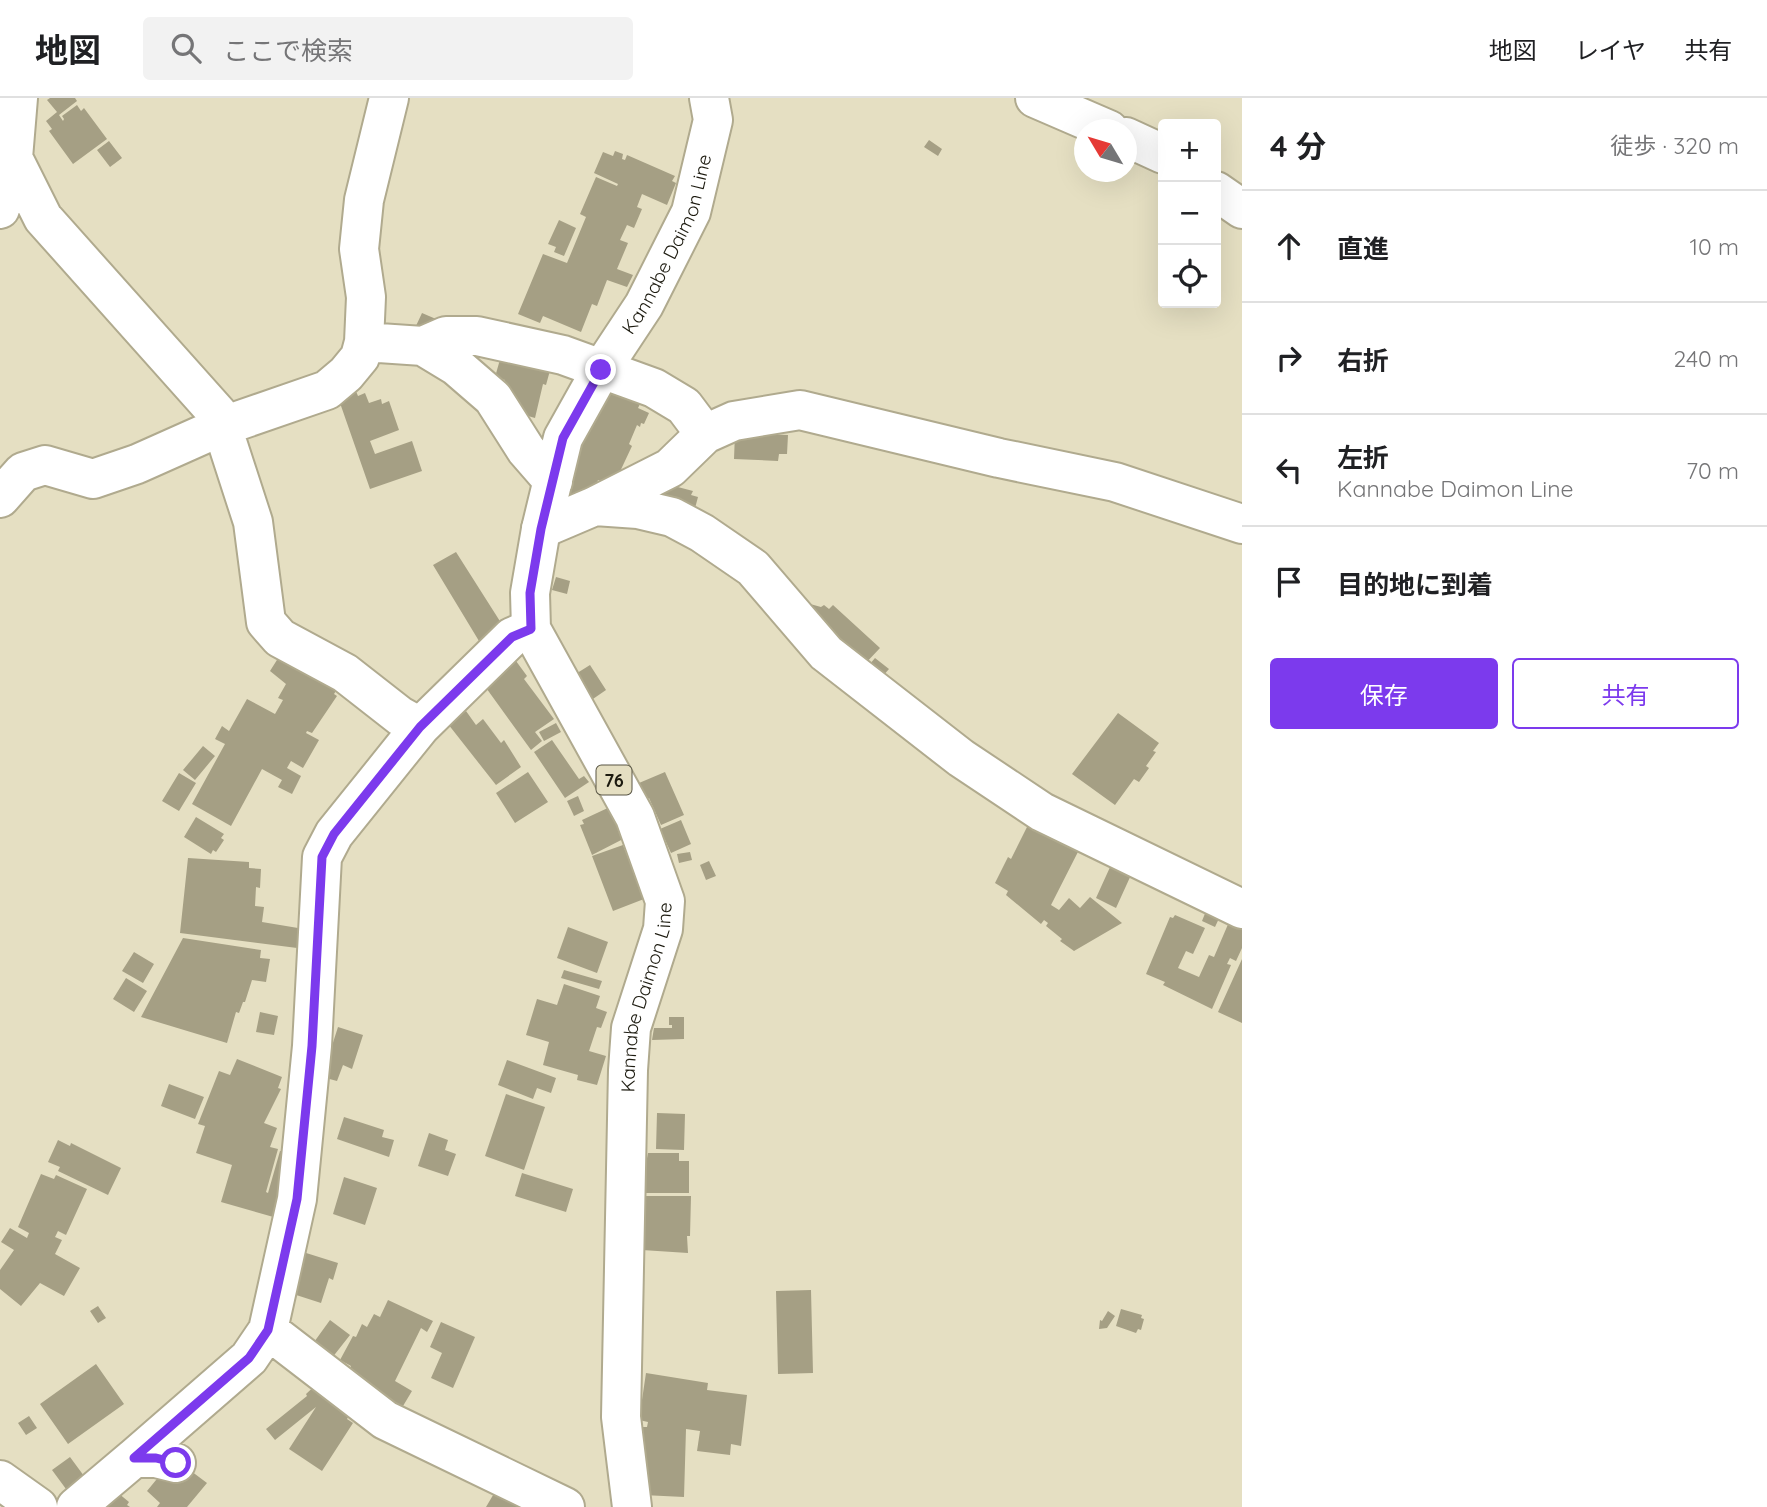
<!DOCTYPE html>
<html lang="ja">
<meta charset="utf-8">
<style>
body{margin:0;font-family:Quicksand,"Noto Sans JP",sans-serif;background:#f2f2f2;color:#202124}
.controls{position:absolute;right:21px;top:21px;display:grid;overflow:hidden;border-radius:7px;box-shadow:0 7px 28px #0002}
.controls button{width:63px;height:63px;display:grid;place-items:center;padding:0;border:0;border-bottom:2px solid #e0e0e0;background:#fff;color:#202124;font:35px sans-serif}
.compass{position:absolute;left:1074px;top:21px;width:63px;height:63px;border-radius:50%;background:#fff;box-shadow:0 7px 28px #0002;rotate:308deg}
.stop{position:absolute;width:21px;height:21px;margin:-16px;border:5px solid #7c3aed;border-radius:50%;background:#fff}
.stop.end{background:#7c3aed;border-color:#fff;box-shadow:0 2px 7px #0008}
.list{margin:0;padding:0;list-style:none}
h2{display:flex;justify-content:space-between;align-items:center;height:91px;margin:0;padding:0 28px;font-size:30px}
h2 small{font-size:23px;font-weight:400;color:#757577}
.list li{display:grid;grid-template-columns:46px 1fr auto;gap:21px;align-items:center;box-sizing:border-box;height:112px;padding:0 28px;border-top:2px solid #e0e0e0}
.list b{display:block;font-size:26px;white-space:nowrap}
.list p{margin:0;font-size:23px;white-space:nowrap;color:#757577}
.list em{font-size:23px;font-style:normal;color:#757577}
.actions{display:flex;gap:14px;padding:21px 28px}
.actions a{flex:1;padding:16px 0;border:2px solid #7c3aed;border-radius:7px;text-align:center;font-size:24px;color:#7c3aed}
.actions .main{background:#7c3aed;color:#fff}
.icon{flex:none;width:38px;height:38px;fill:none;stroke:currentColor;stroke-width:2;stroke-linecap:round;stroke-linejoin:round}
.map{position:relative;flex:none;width:1242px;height:1409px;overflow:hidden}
header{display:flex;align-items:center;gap:42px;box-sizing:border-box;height:98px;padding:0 35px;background:#fff;border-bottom:2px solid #e0e0e0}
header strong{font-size:33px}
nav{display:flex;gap:38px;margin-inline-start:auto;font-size:24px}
.search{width:490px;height:63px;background:#f2f2f2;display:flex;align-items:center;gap:18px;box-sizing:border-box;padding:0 24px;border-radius:7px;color:#757577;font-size:26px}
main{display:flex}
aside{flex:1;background:#fff}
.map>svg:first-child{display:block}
.building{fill:#a59f84}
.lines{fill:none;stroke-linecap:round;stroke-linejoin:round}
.minor-casing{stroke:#b0aa8e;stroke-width:42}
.major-casing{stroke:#b0aa8e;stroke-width:42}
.minor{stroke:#fff;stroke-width:38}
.major{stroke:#fff;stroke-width:38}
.route{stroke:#7c3aed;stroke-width:9}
.labels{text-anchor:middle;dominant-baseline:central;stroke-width:7;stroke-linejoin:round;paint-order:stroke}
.shield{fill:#e5dfc2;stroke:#585545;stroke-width:2}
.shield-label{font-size:18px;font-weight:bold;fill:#1c1a0f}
.street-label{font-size:19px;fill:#1c1a0f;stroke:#e5dfc2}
</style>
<header>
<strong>地図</strong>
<div class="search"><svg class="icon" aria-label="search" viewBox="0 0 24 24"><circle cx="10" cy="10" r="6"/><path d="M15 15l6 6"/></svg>ここで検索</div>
<nav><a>地図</a><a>レイヤ</a><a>共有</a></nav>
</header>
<main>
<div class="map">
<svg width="1242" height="1409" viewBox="0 0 1242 1409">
<rect width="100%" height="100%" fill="#e5dfc2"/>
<path class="building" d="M50,0H75L77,3L59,17L63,23L64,21L62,18L77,7L81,13L84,10L107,41L73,66L49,33L52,31L46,23L57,14L47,2Z
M929,42L942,51L938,58L924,49Z
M109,43L122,60L110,69L97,52Z
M615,53L623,56L622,61L625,62L627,57L675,78L672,83L676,85L667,107L642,96L637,109L642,111L634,130L627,127L620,142L628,145L617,171L633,177L627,189L607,182L597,208L592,206L581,234L543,218L540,225L518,216L543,156L567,165L586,119L580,116L596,79L617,88L618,86L594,75L603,54L613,58Z
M559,122L576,130L564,158L554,154L556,149L548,146Z
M422,215L450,227L415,230Z
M505,244L554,258L546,287L543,286L535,320L497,309L505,282L495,279Z
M609,276L664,316L640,306L638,310L649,315L644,326L641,325L640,329L637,327L629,346L632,348L617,380L609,386L598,382L592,399L561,404L586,329L591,330L596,320Z
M355,291L358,298L365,295L369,305L381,301L382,306L389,303L399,332L370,343L375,356L412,343L422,373L370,391L340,305Z
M735,335L788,337L787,356H779L778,363L734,361Z
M674,388L693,393L691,397L698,399L694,414L645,404Z
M456,454L503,528L479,543L433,467Z
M556,479L570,483L567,496L552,492Z
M792,501L821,509L824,507L829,511L833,507L880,550L863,568Z
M282,554L339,588L334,596L337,598L312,635L307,633L306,635L319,642L303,670L291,663L287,670L301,678L292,696L278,689L282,682L262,671L231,728L192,706L225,646L215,641L222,628L229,633L247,601L275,616L283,602L278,600L286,586L270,573Z
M875,560L889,571L881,580L864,573Z
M516,563L527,578L524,581L554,621L535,634L542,643L531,652L484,587Z
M590,567L606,592L590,603L574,577Z
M466,613L476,627L483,621L501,645L504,642L521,669L496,687L448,626Z
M1118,615L1159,645L1153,653L1156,654L1146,668L1149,670L1139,684L1134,681L1115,707L1072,676Z
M556,625L561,634L544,643L539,634Z
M552,642L579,681L584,678L589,684L565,700L534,654Z
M203,648L215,658L195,682L183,672Z
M528,674L548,704L515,725L496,695Z
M665,674L684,717L661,727L649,700L646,702L639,685Z
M179,675L196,685L179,713L162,703Z
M578,698L584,713L574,718L567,703Z
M612,708L627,739L592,757L580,727L584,726L582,722Z
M196,719L224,736L221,740L224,742L216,754L213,752L211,756L184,739Z
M1031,721L1082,746L1051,807L1059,812L1069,800L1080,810L1090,799L1122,825L1074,853L1060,843L1062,841L1046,828L1048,825L1044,822L1041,826L1006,797L1008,793L995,785L1008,759L1011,761Z
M681,722L691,746L671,755L660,731Z
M623,747L644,801L613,813L592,758Z
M690,754L692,762L679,765L677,756Z
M188,760L249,764V770L261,771L260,790L256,789L255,808L264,809L262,824L298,830V833L307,835L305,851L180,835Z
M709,763L716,778L706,782L700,767Z
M1111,767L1131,777L1116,810L1096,800Z
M1208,808L1222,814L1215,829L1202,823Z
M1175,817L1205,830L1193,856L1186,853L1178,870L1199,879L1209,857L1214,859L1232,817L1242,821V850L1236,863L1230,860L1227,866L1231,867L1212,911L1163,887L1165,884L1146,876L1170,819L1173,820Z
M568,829L608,844L597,875L557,860Z
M183,840L261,852L260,860L270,861L266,884L252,882L245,904H243L239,915L236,914L227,945L141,919Z
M134,854L154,866L143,885L122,873Z
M1242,861V925L1218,914Z
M564,872L602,883L599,891L561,880Z
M126,880L147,893L134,914L113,901Z
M564,886L600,898L596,910L607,914L601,930L597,929L589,953L606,958L597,987L577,982L578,977L543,967L549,944L526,937L537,901L557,907Z
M260,914L278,918L274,937L256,934Z
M669,919H684V941L652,942L654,930H672V927H669Z
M338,929L363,937L352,971L343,967L337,983L322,979Z
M237,961L282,979L278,990L281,991L264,1025L277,1030L270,1049L278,1051L266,1094L268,1095L280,1053L297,1055L284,1122L221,1104L232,1067L196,1055L205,1028L198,1026L219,973L230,977Z
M507,962L556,980L551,995L537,990L533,1001L498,987Z
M169,986L204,999L195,1021L161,1008Z
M506,996L545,1009L524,1072L485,1058Z
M657,1015L685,1016L684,1052L656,1051Z
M344,1019L384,1032L382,1039L394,1042L389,1059L337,1041Z
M429,1035L448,1042L445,1052L456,1056L448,1078L418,1068Z
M58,1042L70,1048L71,1045L121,1070L108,1097L58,1073L60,1069L48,1064Z
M648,1055H679V1063H689V1095H642V1071H645Z
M522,1075L573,1091L566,1114L515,1098Z
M41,1076L54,1081L56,1077L87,1091L66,1137L58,1133L55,1139L62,1142L55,1156L80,1170L64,1198L40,1185L21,1208L0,1191V1172L14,1152L1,1144L10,1130L27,1140L29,1135L18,1129Z
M344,1079L377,1090L365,1127L333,1116Z
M642,1098H691L690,1138H687L688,1155L642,1152Z
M303,1154L338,1165L333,1182L329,1180L321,1205L290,1195Z
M811,1192L813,1275L778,1276L776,1193Z
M388,1202L433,1223L427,1234L421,1230L395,1283L412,1293L397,1318L349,1273L351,1268L340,1262L353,1238L356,1239L362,1226L367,1229L374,1216L380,1219Z
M98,1208L106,1220L98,1225L90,1213Z
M1121,1211L1142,1217L1141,1220L1144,1221L1141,1232L1138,1231L1136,1235L1116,1228Z
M1108,1213L1115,1218L1107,1230L1099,1231L1100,1222L1102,1223Z
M330,1222L350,1237L328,1265L309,1251Z
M441,1224L475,1239L453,1290L431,1280L442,1255L430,1249Z
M96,1266L124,1306L68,1346L40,1306Z
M646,1275L708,1285L707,1292L747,1297L741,1348L731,1346L730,1357L697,1353L700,1333L686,1331L684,1399L643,1397L638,1329H647L648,1324L639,1322Z
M321,1282L356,1308L347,1321L353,1325L322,1373L289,1351L316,1309L275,1342L266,1331L307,1298L306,1296Z
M29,1318L37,1330L26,1337L18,1325Z
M70,1359L84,1378L66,1391L52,1372Z
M170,1365L183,1367L207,1385L187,1409H157L160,1405L147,1393Z
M499,1387L537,1409H486Z
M112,1390L129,1404L127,1407L130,1409H98Z"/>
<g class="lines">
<g class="minor-casing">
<path id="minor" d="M1035,0L1109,32
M1126,39L1163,56
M0,58L13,60L43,120L218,316L253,424L266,524L280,540L345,575L400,618L420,629
M1216,93L1242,111
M0,111L13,60L18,0
M364,244L423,248L456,268L493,300L526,352L553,383
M423,248L446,238H477L563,257L654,290L684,308L705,336
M0,400L23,374L45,367L93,381L137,366L220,329L327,292L346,276L360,259L364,244L366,199L359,151L364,102L389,0
M595,408L670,370L705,336L734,323L800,312L999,360L1115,384L1242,426
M541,431L595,408L638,411L672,419L702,435L753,470L826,555L961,660L1042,714L1242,811
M531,531L512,539L420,629L334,736L322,759L312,948L297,1101L268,1232L385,1322L565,1409
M134,1360L249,1260L268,1232
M0,1382L38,1409
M76,1409L134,1360H156L176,1365"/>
</g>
<g class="major-casing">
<g id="major">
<path id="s1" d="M632,1409L621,1319L628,972L631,930L663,831L665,803L635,719L531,531L530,495L541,431L563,340L601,272L644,207L691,114L713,22L709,0"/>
</g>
</g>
<use href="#minor" class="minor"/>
<use href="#major" class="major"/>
</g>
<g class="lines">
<path class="route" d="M176,1365L156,1360H134L249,1260L268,1232L297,1101L312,948L322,759L334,736L420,629L512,539L531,531L530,495L541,431L563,340L601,272"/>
</g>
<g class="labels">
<rect class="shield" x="596.5" y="667.5" width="35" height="29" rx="5"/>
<g class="shield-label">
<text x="614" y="682">76</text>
</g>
<g class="street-label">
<text stroke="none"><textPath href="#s1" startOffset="1332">Kannabe Daimon Line</textPath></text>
<text stroke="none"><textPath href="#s1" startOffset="513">Kannabe Daimon Line</textPath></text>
</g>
</g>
</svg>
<div class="controls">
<button>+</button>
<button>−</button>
<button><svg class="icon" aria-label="locate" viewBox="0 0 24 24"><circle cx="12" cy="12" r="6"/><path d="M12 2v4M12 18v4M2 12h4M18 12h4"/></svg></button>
</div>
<svg class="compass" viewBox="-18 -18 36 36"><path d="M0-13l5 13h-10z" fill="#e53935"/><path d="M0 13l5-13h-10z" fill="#757577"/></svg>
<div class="stop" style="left:176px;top:1365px"></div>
<div class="stop end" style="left:601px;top:272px"></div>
</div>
<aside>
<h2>4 分<small>徒歩 · 320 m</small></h2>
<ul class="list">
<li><svg class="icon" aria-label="ahead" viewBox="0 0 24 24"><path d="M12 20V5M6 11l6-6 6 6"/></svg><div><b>直進</b></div><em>10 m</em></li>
<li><svg class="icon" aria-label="right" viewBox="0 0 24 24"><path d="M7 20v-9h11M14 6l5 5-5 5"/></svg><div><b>右折</b></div><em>240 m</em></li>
<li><svg class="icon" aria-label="left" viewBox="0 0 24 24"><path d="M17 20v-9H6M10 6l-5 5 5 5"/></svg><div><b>左折</b><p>Kannabe Daimon Line</p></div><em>70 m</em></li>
<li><svg class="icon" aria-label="arrive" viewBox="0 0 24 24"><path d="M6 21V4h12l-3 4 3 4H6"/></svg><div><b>目的地に到着</b></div></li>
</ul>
<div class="actions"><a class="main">保存</a><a>共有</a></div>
</aside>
</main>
